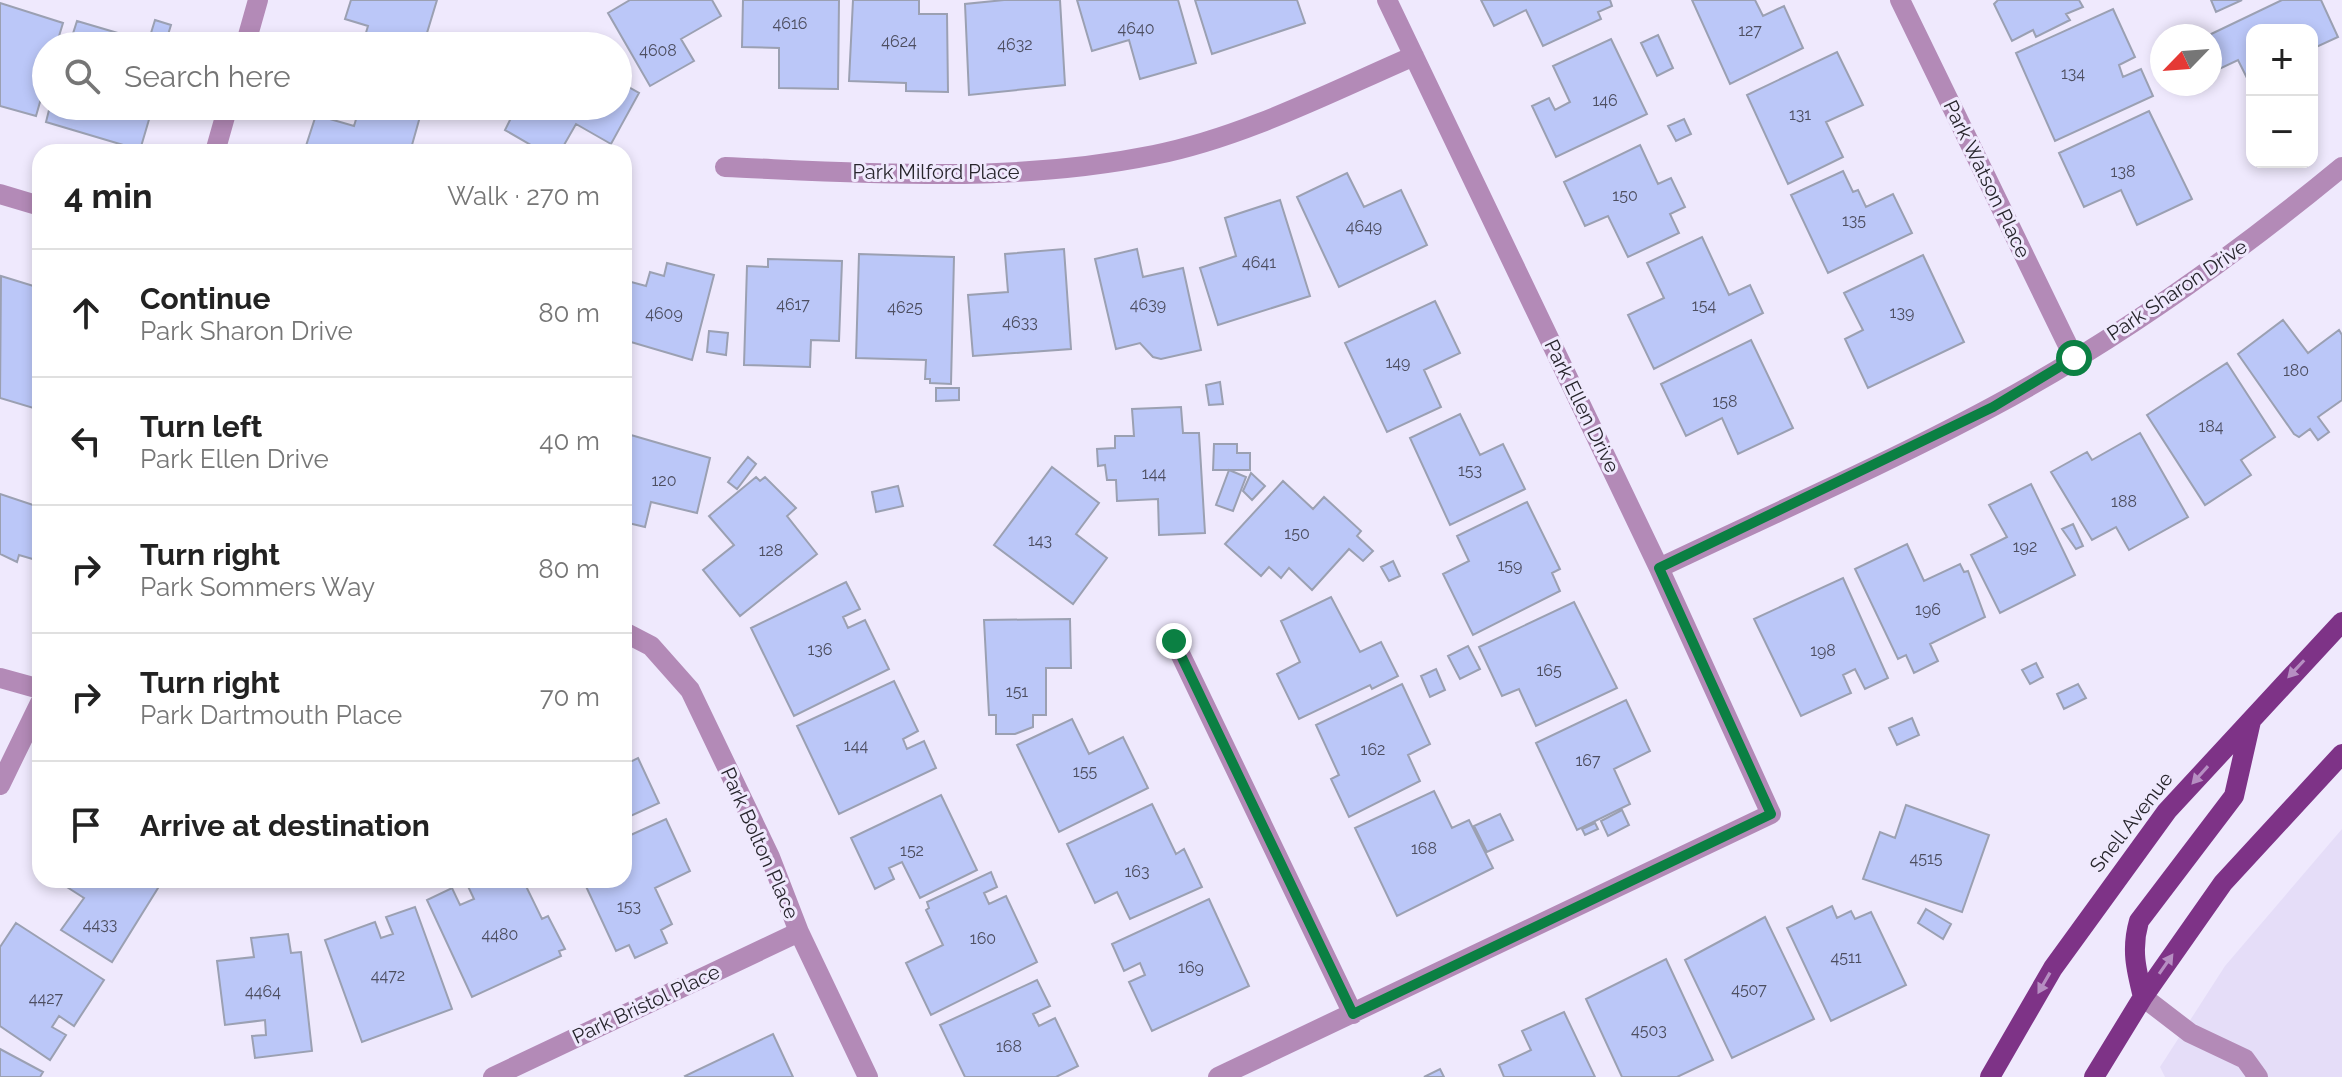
<!DOCTYPE html>
<meta charset="utf-8">
<style>
body{margin:0;font-family:Raleway,sans-serif;background:#f2f2f2;color:#222}
.controls{position:absolute;right:24px;top:24px;display:grid;overflow:hidden;border-radius:16px;box-shadow:0 4px 12px #0003}
.controls button{width:72px;height:72px;display:grid;place-items:center;padding:0;border:0;border-bottom:2px solid #e0e0e0;background:#fff;color:#222;font:40px sans-serif}
.compass{position:absolute;left:2150px;top:24px;width:72px;height:72px;border-radius:50%;background:#fff;box-shadow:0 4px 12px #0003;rotate:245deg}
.stop{position:absolute;width:24px;height:24px;margin:-18px;border:6px solid #0b8043;border-radius:50%;background:#fff}
.stop.end{background:#0b8043;border-color:#fff;box-shadow:0 2px 8px #0008}
.list{margin:0;padding:0;list-style:none}
h2{display:flex;justify-content:space-between;align-items:center;height:104px;margin:0;padding:0 32px;font-size:34px}
h2 small{font-size:26px;font-weight:400;color:#767676}
.list li{display:grid;grid-template-columns:52px 1fr auto;gap:24px;align-items:center;box-sizing:border-box;height:128px;padding:0 32px;border-top:2px solid #e0e0e0}
.list b{display:block;font-size:30px;white-space:nowrap}
.list p{margin:0;font-size:26px;white-space:nowrap;color:#767676}
.list em{font-size:26px;font-style:normal;color:#767676}
.icon{flex:none;width:44px;height:44px;fill:none;stroke:currentColor;stroke-width:2;stroke-linecap:round;stroke-linejoin:round}
.map{position:relative;flex:none;width:2342px;height:1077px;overflow:hidden}
.search{position:absolute;background:#fff;box-shadow:0 4px 12px #0003;left:32px;top:32px;width:600px;height:88px;display:flex;align-items:center;gap:20px;box-sizing:border-box;padding:0 28px;border-radius:44px;color:#767676;font-size:30px}
.panel{position:absolute;background:#fff;box-shadow:0 4px 12px #0003;left:32px;top:144px;width:600px;height:744px;border-radius:24px}
.map>svg:first-child{display:block}
.built{fill:#e5ddf8}
.building{fill:#bbc7f8;stroke:#9ba0b2;stroke-width:2}
.lines{fill:none;stroke-linecap:round;stroke-linejoin:round}
.minor{stroke:#b38ab7;stroke-width:20}
.major{stroke:#7e3387;stroke-width:20}
.oneway{fill:#b68ec2}
.route{stroke:#0b8043;stroke-width:10}
.labels{text-anchor:middle;dominant-baseline:central;stroke-width:6;stroke-linejoin:round;paint-order:stroke}
.number-label{font-size:16px;fill:#4d4e60}
.street-label{font-size:20px;fill:#28262d;stroke:#efe9fd}
</style>
<div class="map">
<svg width="2342" height="1077" viewBox="0 0 2342 1077">
<rect width="100%" height="100%" fill="#efe9fd"/>
<path class="built" d="M2342,829V1077H2165L2160,1067L2225,966Z"/>
<path class="building" d="M351,0H437L423,46H362L368,26L345,19Z
M630,0H712L721,16L681,39L694,61L650,86L608,13Z
M743,0H839L838,89L779,88V48L742,47Z
M853,0H919V14H947L948,92L906,91V83L849,81Z
M1004,0H1060L1065,85L969,95L965,4Z
M1077,0H1178L1196,63L1140,79L1129,40L1092,51Z
M1195,0H1297L1305,23L1212,54Z
M1481,0H1610L1612,6L1598,12L1601,19L1543,46L1526,10L1494,26Z
M1692,0H1755L1763,16L1784,6L1803,48L1730,84Z
M1998,0H2079L2083,7L2066,14L2070,20L2036,37L2033,30L2012,41L1994,4Z
M2211,0H2242L2216,12Z
M2282,0H2321L2338,37L2312,49V30H2252V88L2238,60L2215,71L2210,61V36H2207Z
M0,3L63,23L56,46H46V81L36,116L0,106Z
M2113,9L2135,57L2119,65L2123,77L2141,69L2153,96L2055,141L2016,53Z
M155,20L171,25L167,38L151,33Z
M77,21L162,46H69Z
M1658,35L1673,68L1657,76L1641,43Z
M1611,39L1647,114L1556,157L1532,106L1549,98L1555,110L1570,102L1553,66Z
M1837,52L1863,105L1826,122L1843,157L1788,184L1747,95Z
M618,81L639,93L611,144L576,124L560,152H543L505,130L517,106H618Z
M50,106H153L140,150L46,122Z
M360,106H423L410,152H304L316,115L354,126Z
M2149,111L2192,199L2137,225L2121,190L2084,207L2059,153Z
M1684,119L1691,134L1676,141L1668,126Z
M1640,145L1658,184L1671,178L1685,207L1670,214L1679,233L1628,257L1608,216L1585,226L1564,182Z
M1843,171L1853,192L1858,190L1866,207L1893,194L1912,233L1828,273L1791,195Z
M1347,173L1364,207L1401,190L1427,245L1339,287L1297,197Z
M1280,200L1310,296L1218,325L1200,268L1236,256L1225,218Z
M1702,237L1729,295L1750,285L1763,313L1654,369L1628,315L1664,298L1647,263Z
M1064,249L1071,349L973,356L968,295L1008,292L1005,254Z
M1137,249L1143,277L1183,268L1201,350L1161,359L1153,357L1140,343L1116,349L1095,259Z
M859,254L954,257L951,384L930,383V379H925L926,360L856,358Z
M1923,255L1964,342L1868,388L1845,339L1863,330L1844,293Z
M768,259L842,261L839,341L811,340L810,367L744,365L747,266L768,267Z
M667,263L714,275L692,360L624,340V280L646,286L650,272L664,276Z
M1,276L40,288V410L0,398Z
M1435,301L1460,353L1424,370L1441,407L1387,432L1345,343Z
M2283,320L2308,353L2339,330L2342,335V400L2318,417L2329,432L2318,440L2310,429L2299,437L2294,434L2238,354Z
M709,331L728,333L726,355L707,352Z
M1751,340L1793,428L1738,454L1722,418L1686,436L1661,384Z
M2227,363L2275,437L2241,460L2251,475L2205,505L2147,415Z
M1220,382L1223,404L1209,405L1206,385Z
M936,388H959V400L936,401Z
M1181,407L1183,433H1199L1205,533L1159,535L1158,499L1117,501L1116,480H1107L1105,465L1098,466L1097,449L1115,448V436H1134L1132,409Z
M1460,414L1480,455L1503,444L1525,489L1450,525L1410,438Z
M624,433L710,458L697,513L651,502L645,527L624,522Z
M2140,433L2188,517L2129,550L2116,527L2092,540L2051,472L2087,452L2092,460Z
M1214,444H1237V453H1250V470H1213Z
M748,457L756,464L737,489L728,482Z
M1052,467L1099,503L1076,534L1107,558L1073,604L994,545Z
M1229,470L1246,477L1233,511L1216,505Z
M1251,473L1265,486L1252,500L1243,491Z
M756,477L760,481L765,477L796,508L787,516L817,554L740,616L703,570L734,545L709,516Z
M1283,481L1313,509L1324,497L1361,531L1357,536L1373,551L1363,561L1349,549L1312,590L1289,568L1281,578L1269,567L1261,576L1225,544Z
M2031,484L2075,575L2000,613L1971,555L2007,537L1989,505Z
M898,486L903,506L876,512L872,492Z
M0,494L33,505L35,500L40,501V547L36,560L19,555L17,562L0,554Z
M1527,502L1560,569L1552,573L1560,591L1473,635L1443,574L1469,561L1457,536Z
M2073,524L2083,546L2076,549L2062,529Z
M1907,544L1924,581L1960,564L1964,572L1968,571L1985,617L1930,644L1938,661L1914,673L1906,655L1898,659L1855,569Z
M1393,561L1400,576L1389,581L1381,567Z
M1843,578L1888,678L1865,689L1855,669L1843,675L1851,693L1801,716L1754,619Z
M846,582L860,609L843,617L848,628L865,620L889,669L794,716L751,628Z
M1331,597L1360,652L1381,642L1398,676L1372,689L1370,685L1299,719L1277,674L1300,662L1281,621Z
M1574,602L1617,688L1536,726L1519,689L1502,696L1479,647Z
M1070,619L1071,668H1046V715H1033V727L1015,734H996V715H989L984,620Z
M1468,646L1480,669L1460,679L1448,656Z
M2036,663L2043,677L2030,684L2022,670Z
M1436,669L1445,690L1430,697L1421,676Z
M894,681L918,731L903,739L907,749L924,741L936,768L839,814L797,726Z
M1402,684L1430,744L1408,755L1420,781L1349,817L1331,779L1339,775L1316,725Z
M2078,684L2086,698L2064,709L2057,694Z
M1626,700L1650,751L1614,769L1630,804L1577,830L1536,743Z
M1912,718L1919,735L1897,745L1889,728Z
M1072,719L1089,754L1123,737L1148,788L1059,832L1017,745Z
M638,758L659,803L624,819V765Z
M1434,791L1452,828L1469,820L1493,868L1397,916L1355,828Z
M941,795L977,870L920,898L902,862L889,868L894,879L875,889L851,838Z
M1152,804L1176,854L1184,849L1202,887L1130,919L1117,892L1095,903L1067,844Z
M1906,805L1989,835L1962,912L1863,879L1880,832L1895,838Z
M1622,810L1629,825L1608,836L1601,821Z
M1500,814L1513,840L1487,852L1474,826Z
M666,819L690,871L655,888L672,924L661,930L667,943L635,958L629,945L616,951L583,880H624V838Z
M1595,823L1598,829L1585,835L1582,829Z
M991,872L997,887L984,893L989,904L1006,896L1037,962L931,1015L906,963L943,945L926,910L929,908L927,902Z
M56,880H163L112,962L61,930L84,898Z
M469,880H523L542,919L548,916L565,949L559,951L561,956L472,997L427,900L452,888L460,905L474,899L466,882Z
M1209,899L1249,986L1152,1031L1129,982L1145,975L1140,963L1124,971L1112,944Z
M1832,906L1837,918L1851,911L1855,919L1871,912L1906,985L1831,1021L1787,928Z
M415,907L452,1009L362,1042L325,940L375,922L381,938L393,934L386,917Z
M1926,909L1951,924L1943,939L1918,923Z
M1765,917L1814,1019L1732,1058L1685,960Z
M16,923L104,980L74,1026L59,1016L52,1027L66,1035L50,1060L0,1026V947Z
M288,934L291,953L301,952L312,1051L255,1058L252,1036L266,1035L265,1020L225,1025L217,961L254,957L251,938Z
M1666,959L1713,1060L1677,1077H1622L1586,999Z
M1037,980L1050,1006L1033,1014L1039,1026L1055,1018L1078,1066L1056,1077H965L940,1025Z
M1564,1012L1595,1077H1504L1499,1065L1531,1050L1522,1031Z
M773,1034L793,1077H686L685,1076Z
M0,1049L43,1072L40,1077H0Z
M1440,1069L1444,1077H1424Z"/>
<g class="lines">
<path class="minor" d="M1900,0L2074,358
M245,46L258,0
M215,152L228,106
M725,167C869,173 1011,184 1154,155C1244,137 1331,92 1414,56
M0,194L40,206
M1659,568C1770,515 1884,465 1992,407C2117,340 2233,257 2342,167
M624,632L651,646L690,690L770,857L799,932L868,1077
M1174,641L1353,1014
M0,678L40,689
M0,785L40,703
M2143,997L2190,1033L2245,1059L2258,1077
M493,1077L799,932
M1218,1077L1771,814L1659,568L1387,0"/>
<path class="major" d="M2143,997C2136,969 2131,949 2139,921L2234,796L2251,721
M1990,1077L2053,968L2167,811L2342,622
M2094,1077L2143,997L2223,883L2342,754"/>
</g>
<defs><path id="oneway-solid" d="M-6-.8H1V-3.2L6.5 0L1 3.2V.8H-6Z" transform="scale(2)"/></defs>
<g class="oneway">
<use href="#oneway-solid" transform="translate(2296 669) rotate(133)"/>
<use href="#oneway-solid" transform="translate(2200 775) rotate(132)"/>
<use href="#oneway-solid" transform="translate(2166 964) rotate(-55)"/>
<use href="#oneway-solid" transform="translate(2044 983) rotate(120)"/>
</g>
<g class="lines">
<path class="route" d="M1174,641L1353,1014L1771,814L1659,568L1993,407L2074,358"/>
</g>
<g class="labels">
<g class="number-label">
<text x="790" y="23">4616</text>
<text x="1136" y="28">4640</text>
<text x="1750" y="30">127</text>
<text x="899" y="41">4624</text>
<text x="1015" y="44">4632</text>
<text x="658" y="50">4608</text>
<text x="2073" y="73">134</text>
<text x="1605" y="100">146</text>
<text x="1800" y="114">131</text>
<text x="2123" y="171">138</text>
<text x="1625" y="195">150</text>
<text x="1854" y="220">135</text>
<text x="1364" y="226">4649</text>
<text x="1259" y="262">4641</text>
<text x="793" y="304">4617</text>
<text x="1148" y="304">4639</text>
<text x="1704" y="305">154</text>
<text x="905" y="307">4625</text>
<text x="1902" y="312">139</text>
<text x="664" y="313">4609</text>
<text x="1020" y="322">4633</text>
<text x="1398" y="362">149</text>
<text x="2296" y="370">180</text>
<text x="1725" y="401">158</text>
<text x="2211" y="426">184</text>
<text x="1470" y="470">153</text>
<text x="1154" y="473">144</text>
<text x="664" y="480">120</text>
<text x="2124" y="501">188</text>
<text x="1297" y="533">150</text>
<text x="1040" y="540">143</text>
<text x="2025" y="546">192</text>
<text x="771" y="550">128</text>
<text x="1510" y="565">159</text>
<text x="1928" y="609">196</text>
<text x="820" y="649">136</text>
<text x="1823" y="650">198</text>
<text x="1549" y="670">165</text>
<text x="1017" y="691">151</text>
<text x="856" y="745">144</text>
<text x="1373" y="749">162</text>
<text x="1588" y="760">167</text>
<text x="1085" y="771">155</text>
<text x="1424" y="848">168</text>
<text x="912" y="850">152</text>
<text x="1926" y="858">4515</text>
<text x="1137" y="871">163</text>
<text x="629" y="906">153</text>
<text x="100" y="924">4433</text>
<text x="500" y="934">4480</text>
<text x="983" y="938">160</text>
<text x="1846" y="957">4511</text>
<text x="1191" y="967">169</text>
<text x="388" y="975">4472</text>
<text x="1749" y="989">4507</text>
<text x="263" y="991">4464</text>
<text x="46" y="998">4427</text>
<text x="1649" y="1030">4503</text>
<text x="1009" y="1046">168</text>
</g>
<g class="street-label">
<text x="936" y="172">Park Milford Place</text>
<text transform="translate(1987 179) rotate(64)">Park Watson Place</text>
<text transform="translate(2177 290) rotate(-34)">Park Sharon Drive</text>
<text transform="translate(1582 406) rotate(64)">Park Ellen Drive</text>
<text transform="translate(2131 822) rotate(-52)">Snell Avenue</text>
<text transform="translate(760 843) rotate(66)">Park Bolton Place</text>
<text transform="translate(646 1004) rotate(-25)">Park Bristol Place</text>
</g>
</g>
</svg>
<div class="controls">
<button>+</button>
<button>−</button>
</div>
<svg class="compass" viewBox="-18 -18 36 36"><path d="M0-13l5 13h-10z" fill="#e53935"/><path d="M0 13l5-13h-10z" fill="#767676"/></svg>
<div class="stop" style="left:2074px;top:358px"></div>
<div class="stop end" style="left:1174px;top:641px"></div>
<div class="search"><svg class="icon" aria-label="search" viewBox="0 0 24 24"><circle cx="10" cy="10" r="6"/><path d="M15 15l6 6"/></svg>Search here</div>
<section class="panel">
<h2>4 min<small>Walk · 270 m</small></h2>
<ul class="list">
<li><svg class="icon" aria-label="ahead" viewBox="0 0 24 24"><path d="M12 20V5M6 11l6-6 6 6"/></svg><div><b>Continue</b><p>Park Sharon Drive</p></div><em>80 m</em></li>
<li><svg class="icon" aria-label="left" viewBox="0 0 24 24"><path d="M17 20v-9H6M10 6l-5 5 5 5"/></svg><div><b>Turn left</b><p>Park Ellen Drive</p></div><em>40 m</em></li>
<li><svg class="icon" aria-label="right" viewBox="0 0 24 24"><path d="M7 20v-9h11M14 6l5 5-5 5"/></svg><div><b>Turn right</b><p>Park Sommers Way</p></div><em>80 m</em></li>
<li><svg class="icon" aria-label="right" viewBox="0 0 24 24"><path d="M7 20v-9h11M14 6l5 5-5 5"/></svg><div><b>Turn right</b><p>Park Dartmouth Place</p></div><em>70 m</em></li>
<li><svg class="icon" aria-label="arrive" viewBox="0 0 24 24"><path d="M6 21V4h12l-3 4 3 4H6"/></svg><div><b>Arrive at destination</b></div></li>
</ul>
</section>
</div>
